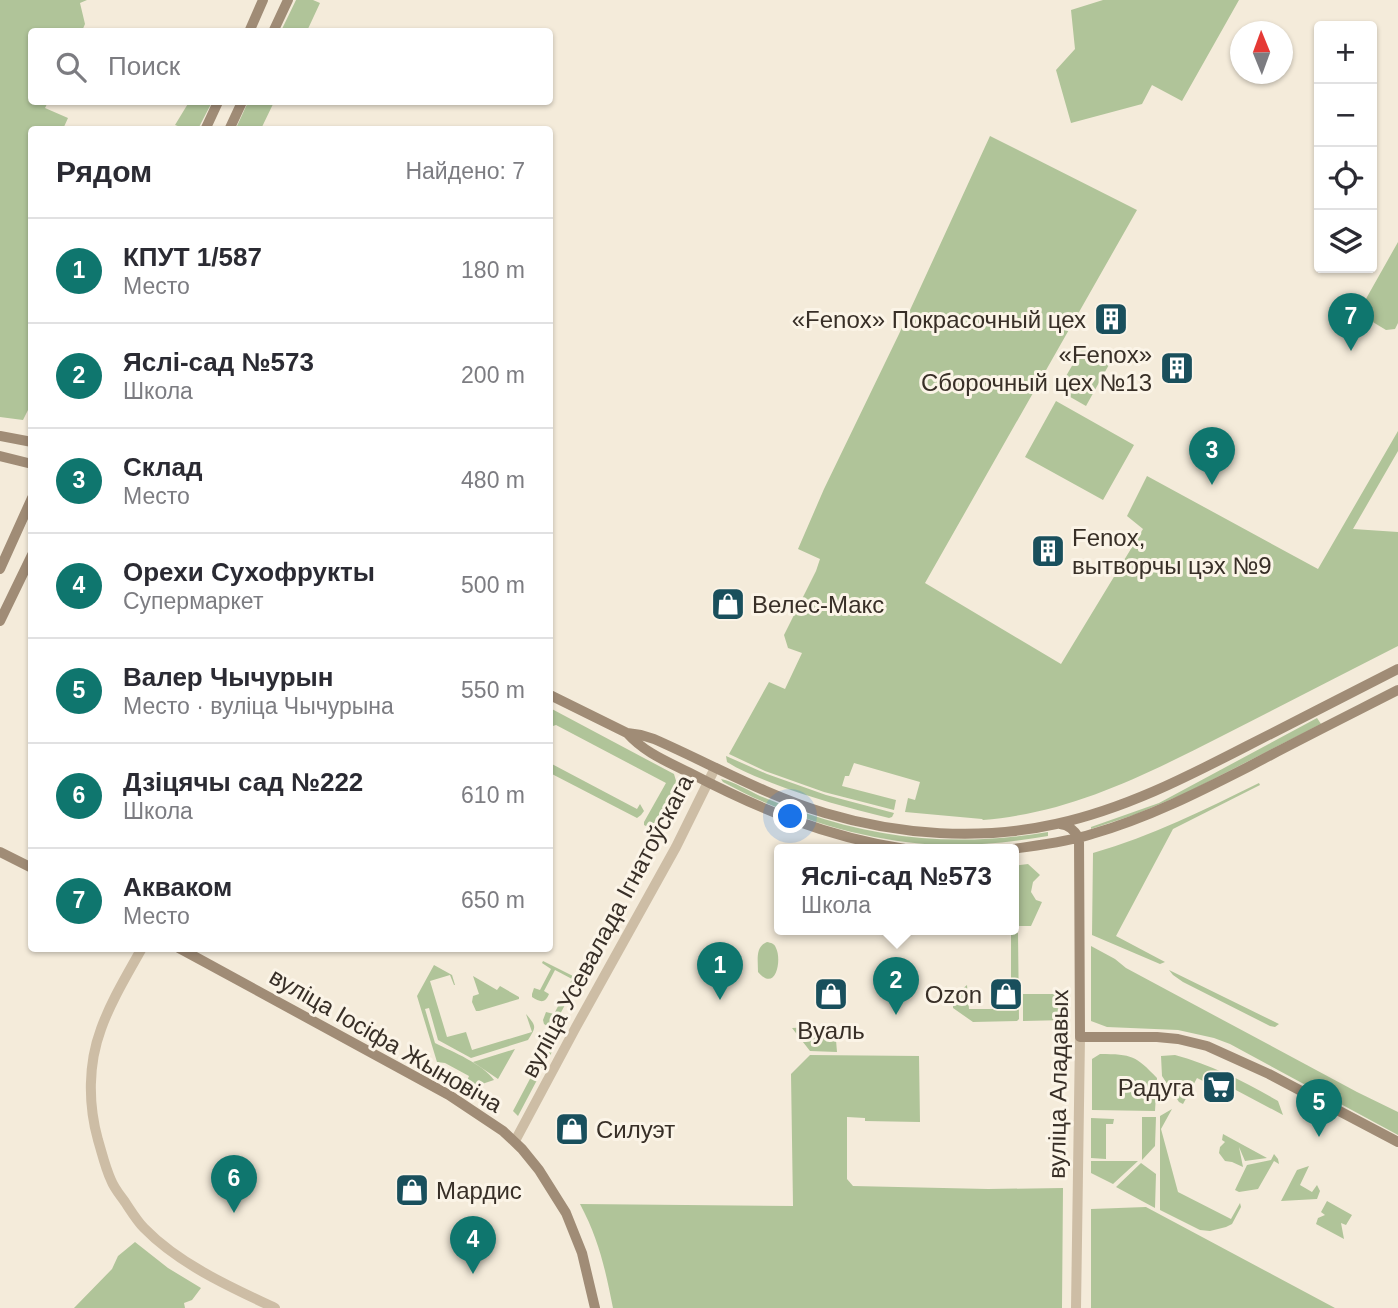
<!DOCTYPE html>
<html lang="ru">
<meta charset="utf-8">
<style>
body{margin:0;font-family:Helvetica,sans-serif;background:#f7f7f7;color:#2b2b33}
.controls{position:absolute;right:21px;top:21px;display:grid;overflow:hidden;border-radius:7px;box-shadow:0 2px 5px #0004}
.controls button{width:63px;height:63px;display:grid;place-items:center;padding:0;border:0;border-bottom:2px solid #e1e1e2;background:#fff;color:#2b2b33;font:35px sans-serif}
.compass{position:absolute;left:1230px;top:21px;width:63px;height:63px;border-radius:50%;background:#fff;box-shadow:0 2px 5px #0004;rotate:359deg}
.you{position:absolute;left:791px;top:817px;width:24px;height:24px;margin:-18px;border:5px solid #fff;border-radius:50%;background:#1a73e8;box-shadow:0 0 0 10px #1a73e833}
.badge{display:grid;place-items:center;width:46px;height:46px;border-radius:50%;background:#0f766e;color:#fff;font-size:23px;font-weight:700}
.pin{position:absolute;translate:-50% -58px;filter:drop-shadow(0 2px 4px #0008)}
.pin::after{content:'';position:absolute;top:37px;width:24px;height:21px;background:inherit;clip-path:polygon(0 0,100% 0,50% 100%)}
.popup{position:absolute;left:774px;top:844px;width:245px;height:91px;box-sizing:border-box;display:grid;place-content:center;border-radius:7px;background:#fff;filter:drop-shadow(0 2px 5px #0005);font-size:23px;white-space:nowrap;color:#7c7c81}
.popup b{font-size:26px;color:#2b2b33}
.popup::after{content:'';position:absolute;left:50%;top:100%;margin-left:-14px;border:14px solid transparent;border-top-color:#fff}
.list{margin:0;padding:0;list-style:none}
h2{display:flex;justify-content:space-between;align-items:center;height:91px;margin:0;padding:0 28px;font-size:30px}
h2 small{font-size:23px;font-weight:400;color:#7c7c81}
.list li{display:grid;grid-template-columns:46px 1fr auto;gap:21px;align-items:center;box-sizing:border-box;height:105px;padding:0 28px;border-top:2px solid #e1e1e2}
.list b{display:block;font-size:26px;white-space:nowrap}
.list p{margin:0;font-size:23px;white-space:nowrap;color:#7c7c81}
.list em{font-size:23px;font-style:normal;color:#7c7c81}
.icon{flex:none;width:38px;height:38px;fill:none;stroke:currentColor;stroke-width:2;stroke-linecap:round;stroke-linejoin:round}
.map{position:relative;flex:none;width:1398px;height:1308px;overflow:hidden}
.search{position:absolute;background:#fff;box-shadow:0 2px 5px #0004;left:28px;top:28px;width:525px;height:77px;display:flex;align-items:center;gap:18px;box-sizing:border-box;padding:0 24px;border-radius:7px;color:#7c7c81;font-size:26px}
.panel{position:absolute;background:#fff;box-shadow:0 2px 5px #0004;left:28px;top:126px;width:525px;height:826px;border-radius:7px}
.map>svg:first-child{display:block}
.green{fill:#b0c499}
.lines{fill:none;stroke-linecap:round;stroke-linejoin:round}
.tertiary{stroke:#cdbda5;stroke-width:10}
.secondary{stroke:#a08c76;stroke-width:10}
.labels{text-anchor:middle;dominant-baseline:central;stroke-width:6;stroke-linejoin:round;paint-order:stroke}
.poi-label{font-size:24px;fill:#382f27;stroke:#fbf4e7;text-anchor:end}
.street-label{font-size:24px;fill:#382f27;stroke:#fbf4e7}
</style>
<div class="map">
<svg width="1398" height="1308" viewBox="0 0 1398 1308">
<rect width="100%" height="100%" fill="#f4ebda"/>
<path class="green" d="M0,0H87L80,3L85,24L82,31L32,32V102H48L45,108L68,118L63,129L32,130V402L23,420L0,417Z
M296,0H313L320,3L307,31H281Z
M1103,0H1239L1182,101L1152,85L1142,104L1071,123L1056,70L1075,49L1071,10Z
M189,102H212L198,129H186L175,125Z
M248,102H274L261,129H240L237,126Z
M990,136L1137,210L925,583L1061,664L1143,529L1127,516L1147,476L1318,569L1398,431V451L1353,529L1398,532V646C1339,676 1281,706 1222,736C1145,775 1071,813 983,820L982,819L905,812L908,798L915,800L920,782L854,763L849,776H845L842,786L896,800L894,810L824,792L765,771L729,754L769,682L785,689L802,653L788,648L784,635L816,571L820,559L798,549L824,489L899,334Z
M1398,242V323L1395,329L1386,330L1358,313Z
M1084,345L1111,361L1086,406L1058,390Z
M1056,401L1134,445L1103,500L1025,457Z
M550,708L674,774L679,791L656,831L644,825V822L666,783L556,725L550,727Z
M1317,718L1321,724L1186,793L1134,815L1091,829V827L1159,803Z
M726,756L767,774L826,795L894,813L892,817L889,818C849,808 811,798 772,783C757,777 741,771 727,762Z
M550,763L637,809L640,804L644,811L641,815L637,818L550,773Z
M721,779C734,782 748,790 760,796C775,802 790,808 805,813C886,841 964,846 1048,832V836C1013,842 978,846 942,845C867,842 789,818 723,782Z
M1259,783L1260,785L1173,829L1116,936L1165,962L1160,964L1092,935L1093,853C1152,836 1204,810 1259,783Z
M1028,864L1040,875L1033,882L1031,892L1036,900L1042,902L1031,926H1013V866Z
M1011,933H1018L1019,1019L1017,1021L973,1022L953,1008V997L967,985L969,1009H1007V1000L1011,999Z
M767,942C771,943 774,943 776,948C782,960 776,993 758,972C758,960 755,947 767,942Z
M1091,946L1115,959L1126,968L1357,1092L1398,1112V1135L1230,1044L1214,1038L1178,1030L1107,1027L1091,1021Z
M543,961L579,979L552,1029L544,1024L543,1020L546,1012L554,1014L572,979L555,970L544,991L549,994C545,1004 540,1002 532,997V994L534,988L540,990L551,969L542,963Z
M434,965L452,975L455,985H454L450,975L430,981L447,1037L466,1032L472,1050L532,1032L526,1014C536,1026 537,1026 528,1040L471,1058L438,1040L429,1008L425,1009L435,1043C453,1052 483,1064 494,1080L476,1086L467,1081L469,1076L445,1063L437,1062L417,996Z
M1169,970L1279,1024L1275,1027L1270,1026L1183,982L1173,975Z
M473,976L497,990L500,986L519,997V999L479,1011H476L472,1002L473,996L479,994Z
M1023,994H1066V1020L1023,1021Z
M792,1028C811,1028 824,1023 836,1040L837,1052L810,1051Z
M552,1037L557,1041L555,1046L518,1116L513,1111Z
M515,1049L498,1079L473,1062Z
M1100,1054C1132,1054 1136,1056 1157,1078L1155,1111L1092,1110V1059Z
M810,1055L919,1056L920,1122L865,1121V1118L847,1117V1179L853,1186L988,1189L1063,1188L1062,1308H613C605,1268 599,1240 580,1204L793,1206L791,1074Z
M1175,1055C1212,1065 1245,1082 1278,1101L1283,1115L1217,1080L1213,1086L1197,1078L1183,1104L1179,1102L1162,1076L1161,1056Z
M1172,1109L1161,1129L1178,1192L1231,1219L1240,1203L1241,1207L1232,1224L1226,1227L1210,1231L1200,1230L1160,1210V1116Z
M1142,1117H1156L1155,1146L1142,1160Z
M1091,1118L1114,1119L1113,1124H1106V1159L1091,1158Z
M1223,1134L1267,1158L1245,1161L1239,1147L1243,1167L1232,1162L1225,1161L1219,1153L1220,1147L1225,1142L1222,1140Z
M1274,1154L1278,1159L1279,1164L1274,1161L1258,1189L1239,1192L1235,1190L1247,1165L1271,1160Z
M1091,1161H1138L1113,1184L1091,1173Z
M1141,1163L1156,1174L1155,1208L1116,1187Z
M1309,1166L1300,1185L1312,1192L1317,1185L1320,1191L1317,1199L1281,1201L1297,1170Z
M1327,1201L1352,1215L1346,1225L1341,1223L1344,1239L1316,1224L1318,1218L1325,1215L1321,1212Z
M1146,1207L1335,1308H1091V1209Z
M135,1242L168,1268L201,1288L192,1300L184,1303L185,1308H74L112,1269L118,1256Z"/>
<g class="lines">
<path class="tertiary" d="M142,948C127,975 111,1001 101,1029C88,1064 88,1104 98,1140C102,1153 105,1167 111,1180C114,1188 120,1195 125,1202C131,1211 137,1221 144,1228C179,1264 230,1287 275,1308
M515,1141L576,1027L676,847L715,768
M1076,1308L1080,1037"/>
<path class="secondary" d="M249,32L263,0
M273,32L288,0
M205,130L218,102
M229,130L242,102
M0,436L32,442
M0,456L32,464
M0,569L32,498
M0,621L32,555
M550,695L627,733L641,735L654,739C711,764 765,795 825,813C899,835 980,841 1056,824C1124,809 1185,778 1247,746C1297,720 1348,695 1398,669
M627,733C645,753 666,761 690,773C759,809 826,837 905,849
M1060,824C1069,825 1074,830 1079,838L1080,1037H1157L1178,1039L1207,1046L1269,1074L1398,1142
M1013,849C1040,845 1067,842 1092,834C1148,818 1199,792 1250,766C1299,740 1349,715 1398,690
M0,852L32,868
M179,948L449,1095L503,1131L522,1149L539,1170L566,1213L582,1253L595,1308"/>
</g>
<defs>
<g id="building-square" transform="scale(1.75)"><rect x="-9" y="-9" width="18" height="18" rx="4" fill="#194f5c" stroke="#fbf4e7"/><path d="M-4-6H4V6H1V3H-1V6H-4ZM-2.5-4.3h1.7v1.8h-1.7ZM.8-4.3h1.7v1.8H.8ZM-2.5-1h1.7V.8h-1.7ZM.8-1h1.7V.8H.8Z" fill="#fff"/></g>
<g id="shop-square" transform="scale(1.75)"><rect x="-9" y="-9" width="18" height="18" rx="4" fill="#194f5c" stroke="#fbf4e7"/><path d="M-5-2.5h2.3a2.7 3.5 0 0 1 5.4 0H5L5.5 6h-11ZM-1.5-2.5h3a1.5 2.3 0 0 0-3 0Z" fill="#fff"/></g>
<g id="supermarket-square" transform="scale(1.75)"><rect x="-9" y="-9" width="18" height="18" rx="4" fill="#194f5c" stroke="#fbf4e7"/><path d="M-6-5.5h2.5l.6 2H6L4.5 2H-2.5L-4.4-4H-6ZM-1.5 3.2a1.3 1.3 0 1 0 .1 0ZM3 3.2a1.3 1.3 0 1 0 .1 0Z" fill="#fff"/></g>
</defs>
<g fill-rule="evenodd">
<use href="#building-square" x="1111" y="319"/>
<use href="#building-square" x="1177" y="368"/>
<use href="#building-square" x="1048" y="551"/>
<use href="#shop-square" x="728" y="604"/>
<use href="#shop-square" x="831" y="994"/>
<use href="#shop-square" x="1006" y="994"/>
<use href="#supermarket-square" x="1219" y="1087"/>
<use href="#shop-square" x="572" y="1129"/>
<use href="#shop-square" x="412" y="1190"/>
</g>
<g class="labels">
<g class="poi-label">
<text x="1086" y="319">«Fenox» Покрасочный цех</text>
<text x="1152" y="354">«Fenox»<tspan x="1152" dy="28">Сборочный цех №13</tspan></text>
<text x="1072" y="537" text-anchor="start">Fenox,<tspan x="1072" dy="28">вытворчы цэх №9</tspan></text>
<text x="752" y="604" text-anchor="start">Велес-Макс</text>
<text x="982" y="994">Ozon</text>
<text x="831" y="1030" text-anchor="middle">Вуаль</text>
<text x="1194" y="1087">Радуга</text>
<text x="596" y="1129" text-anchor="start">Силуэт</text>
<text x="436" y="1190" text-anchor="start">Мардис</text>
</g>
<g class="street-label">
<text transform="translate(607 926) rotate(-62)">вуліца Усевалада Ігнатоўскага</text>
<text transform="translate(386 1040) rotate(30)">вуліца Іосіфа Жыновіча</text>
<text transform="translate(1058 1084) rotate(-89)">вуліца Аладавых</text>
</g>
</g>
</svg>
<div class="controls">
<button>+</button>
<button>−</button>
<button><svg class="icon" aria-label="locate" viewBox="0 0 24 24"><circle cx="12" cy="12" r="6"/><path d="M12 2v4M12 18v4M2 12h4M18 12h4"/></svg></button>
<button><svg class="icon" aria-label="layers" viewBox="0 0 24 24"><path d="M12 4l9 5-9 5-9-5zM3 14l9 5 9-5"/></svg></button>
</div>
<svg class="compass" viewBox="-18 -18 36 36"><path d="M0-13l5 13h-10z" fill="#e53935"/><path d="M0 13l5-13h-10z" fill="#7c7c81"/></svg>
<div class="you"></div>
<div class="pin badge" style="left:720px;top:1000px">1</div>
<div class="pin badge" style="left:896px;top:1015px">2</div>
<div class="popup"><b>Яслі-сад №573</b>Школа</div>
<div class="pin badge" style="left:1212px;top:485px">3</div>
<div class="pin badge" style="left:473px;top:1274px">4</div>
<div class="pin badge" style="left:1319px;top:1137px">5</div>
<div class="pin badge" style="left:234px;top:1213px">6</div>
<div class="pin badge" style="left:1351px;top:351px">7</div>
<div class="search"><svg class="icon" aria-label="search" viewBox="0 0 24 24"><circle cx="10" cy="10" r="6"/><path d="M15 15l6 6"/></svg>Поиск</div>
<section class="panel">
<h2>Рядом<small>Найдено: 7</small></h2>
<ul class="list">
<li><span class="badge">1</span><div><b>КПУТ 1/587</b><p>Место</p></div><em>180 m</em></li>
<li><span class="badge">2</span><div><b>Яслі-сад №573</b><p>Школа</p></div><em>200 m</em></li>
<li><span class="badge">3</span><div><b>Склад</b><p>Место</p></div><em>480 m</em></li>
<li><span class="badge">4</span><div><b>Орехи Сухофрукты</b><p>Супермаркет</p></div><em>500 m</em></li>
<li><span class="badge">5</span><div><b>Валер Чычурын</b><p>Место · вуліца Чычурына</p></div><em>550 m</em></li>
<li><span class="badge">6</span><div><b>Дзіцячы сад №222</b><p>Школа</p></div><em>610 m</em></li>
<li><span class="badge">7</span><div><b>Акваком</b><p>Место</p></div><em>650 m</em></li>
</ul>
</section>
</div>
